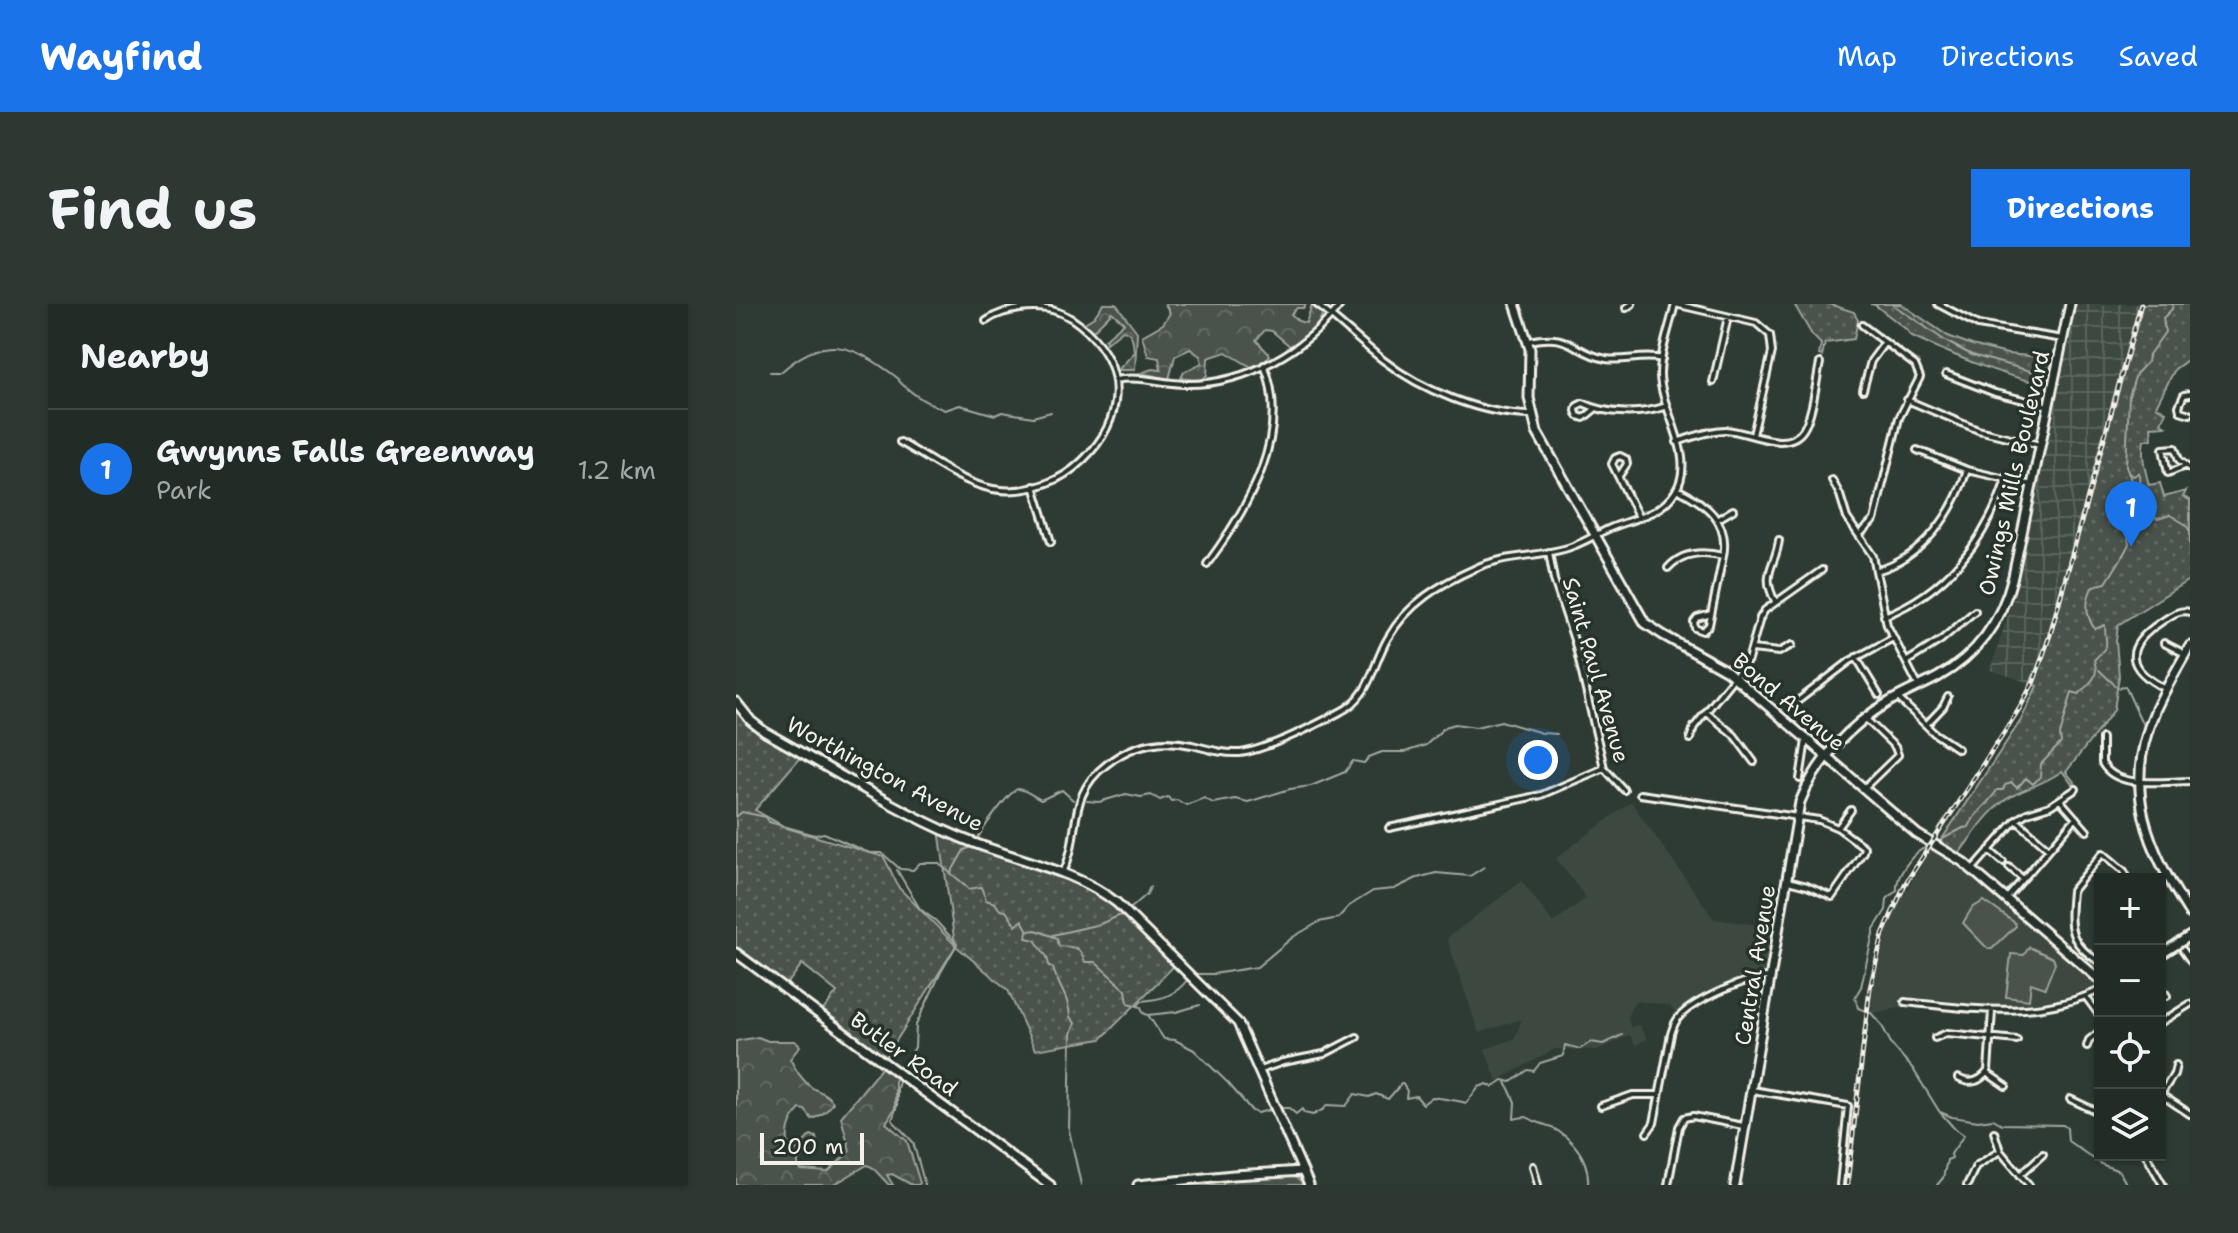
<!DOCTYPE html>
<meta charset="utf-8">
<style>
body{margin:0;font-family:"Shantell Sans",sans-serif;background:#2e3833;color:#f1f3f6}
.controls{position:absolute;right:24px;bottom:24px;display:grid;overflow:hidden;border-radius:0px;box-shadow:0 2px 6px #0004}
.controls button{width:72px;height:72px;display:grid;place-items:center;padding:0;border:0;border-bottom:2px solid #3f4844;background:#222c27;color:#f1f3f6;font:40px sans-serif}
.scale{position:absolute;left:24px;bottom:20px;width:104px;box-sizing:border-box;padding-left:8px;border:4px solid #f4f1e8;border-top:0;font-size:22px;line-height:28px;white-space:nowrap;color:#f4f1e8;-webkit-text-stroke:6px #26332d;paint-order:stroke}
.you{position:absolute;left:802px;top:456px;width:28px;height:28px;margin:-20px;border:6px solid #fff;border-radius:50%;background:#1a73e8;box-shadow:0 0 0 12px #1a73e833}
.badge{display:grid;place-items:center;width:52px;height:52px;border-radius:50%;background:#1a73e8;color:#fff;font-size:26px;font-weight:700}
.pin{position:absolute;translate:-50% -66px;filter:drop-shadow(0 2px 4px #0008)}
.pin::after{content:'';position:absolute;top:42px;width:28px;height:24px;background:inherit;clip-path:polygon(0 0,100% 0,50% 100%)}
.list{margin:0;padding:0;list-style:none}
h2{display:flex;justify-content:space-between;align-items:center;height:104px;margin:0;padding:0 32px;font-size:34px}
h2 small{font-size:26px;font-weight:400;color:#a2a7a7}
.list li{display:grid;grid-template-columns:52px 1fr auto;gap:24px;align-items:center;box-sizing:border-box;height:120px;padding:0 32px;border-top:2px solid #3f4844}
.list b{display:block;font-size:30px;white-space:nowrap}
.list p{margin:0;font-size:26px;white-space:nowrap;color:#a2a7a7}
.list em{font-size:26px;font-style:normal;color:#a2a7a7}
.icon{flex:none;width:44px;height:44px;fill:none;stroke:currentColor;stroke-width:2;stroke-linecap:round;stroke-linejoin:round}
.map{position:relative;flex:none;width:1454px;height:881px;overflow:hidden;border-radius:0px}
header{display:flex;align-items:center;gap:48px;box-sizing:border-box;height:112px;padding:0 40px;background:#1a73e8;color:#fff}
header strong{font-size:38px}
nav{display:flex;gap:44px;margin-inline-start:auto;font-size:28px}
.intro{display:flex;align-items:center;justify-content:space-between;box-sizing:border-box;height:192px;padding:0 48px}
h1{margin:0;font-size:56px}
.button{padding:20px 36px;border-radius:0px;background:#1a73e8;color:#fff;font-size:28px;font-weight:700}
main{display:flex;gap:48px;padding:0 48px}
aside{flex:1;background:#222c27;border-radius:0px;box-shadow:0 2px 6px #0004}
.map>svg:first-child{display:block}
.built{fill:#3c4841}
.industrial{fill:url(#industrial-grid)}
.green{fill:#48524c;stroke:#9ea29a;stroke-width:2}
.forest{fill:url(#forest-crowns);stroke:#9ea29a;stroke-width:2}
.park{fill:url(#park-dots);stroke:#9ea29a;stroke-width:2}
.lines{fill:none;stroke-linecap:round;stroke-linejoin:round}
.stream{stroke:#a4a8a0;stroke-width:2}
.street-casing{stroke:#f4f1e8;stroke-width:10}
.secondary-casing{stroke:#f4f1e8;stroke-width:13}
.street{stroke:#26332d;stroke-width:4}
.secondary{stroke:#26332d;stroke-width:7}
.rail-casing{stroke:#f4f1e8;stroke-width:5}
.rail{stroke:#26332d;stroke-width:2;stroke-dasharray:6;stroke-linecap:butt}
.labels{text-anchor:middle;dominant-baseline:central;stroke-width:7;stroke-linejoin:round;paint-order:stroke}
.street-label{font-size:22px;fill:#f4f1e8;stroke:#26332d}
</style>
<header>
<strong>Wayfind</strong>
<nav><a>Map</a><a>Directions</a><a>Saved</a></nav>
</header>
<div class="intro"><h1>Find us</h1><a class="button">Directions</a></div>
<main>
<aside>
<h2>Nearby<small></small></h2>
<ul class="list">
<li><span class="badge">1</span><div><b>Gwynns Falls Greenway</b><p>Park</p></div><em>1.2 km</em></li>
</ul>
</aside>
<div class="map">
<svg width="1454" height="881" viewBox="0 0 1454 881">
<defs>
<pattern id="industrial-grid" width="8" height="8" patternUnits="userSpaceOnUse" patternTransform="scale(2)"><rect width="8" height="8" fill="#3c4841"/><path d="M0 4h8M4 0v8" fill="none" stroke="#59635c"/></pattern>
<pattern id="forest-crowns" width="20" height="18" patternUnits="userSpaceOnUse" patternTransform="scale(2)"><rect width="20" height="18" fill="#48524c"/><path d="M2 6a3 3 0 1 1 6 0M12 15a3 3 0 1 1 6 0" fill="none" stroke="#636b66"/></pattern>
<pattern id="park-dots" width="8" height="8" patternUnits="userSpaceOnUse" patternTransform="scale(2)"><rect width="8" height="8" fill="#48524c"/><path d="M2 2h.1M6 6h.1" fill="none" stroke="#636b66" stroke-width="1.8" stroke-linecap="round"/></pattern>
</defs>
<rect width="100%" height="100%" fill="#2e3b34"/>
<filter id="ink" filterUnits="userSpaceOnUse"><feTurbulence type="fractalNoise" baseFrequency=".0125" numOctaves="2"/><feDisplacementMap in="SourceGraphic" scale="16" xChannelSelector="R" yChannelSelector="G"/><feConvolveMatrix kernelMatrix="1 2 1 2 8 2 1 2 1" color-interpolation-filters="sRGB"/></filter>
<g filter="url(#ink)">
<path class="built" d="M895,498L978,615L1038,623L1030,669L1011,674L957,699L941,710L933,701L899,697L892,711L894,723L903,721L911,735L899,741L894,731L861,746L819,745L761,777L749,745L778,735L786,715L743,729L711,634L786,577L817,619L850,594L820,554Z
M1196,544L1224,562L1359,678V682L1328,693L1288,701H1253L1169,692L1167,702L1135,710L1137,685L1150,631L1163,599Z"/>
<path class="industrial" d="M1338,0H1406L1348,211H1345L1309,344L1294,379L1254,366L1280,287Z"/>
<path class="green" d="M1248,597L1279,619L1280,622L1256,645H1252L1227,619L1236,604Z
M1293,643L1317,654L1319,659L1309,684L1295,679L1293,696L1270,693L1275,650L1288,651Z"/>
<path class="forest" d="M367,0H380L401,28L399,66H382L398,49C397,40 398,28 387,26L370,39L369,35L388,19L376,8L356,28L347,20L358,13Z
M429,0H570L568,4H561L555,10L562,17L570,19L576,0L588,9L579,24L555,43L536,27L529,26L520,36L534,51L529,57L515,63L490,48L472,54L471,71L465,77L445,74L448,68L466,59L464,52L454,45L439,52L433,75L405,69L416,65L425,66L423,54L412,52L406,32L427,20L434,9Z
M22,733L32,737H59L64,742L54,755C60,766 65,775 75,783C83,788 91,789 97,798C93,806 85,812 76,815L69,806L64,805C55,814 47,833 55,844L60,846L75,831L80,833L81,838L62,857V862L65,866L92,868L114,847L105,813L146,763L159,774V804L150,819L171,837L184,879L182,881H176L156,870L151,871L157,881H153L136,863L131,861L97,881H0V737Z
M549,871L560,874L568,881H434Z"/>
<path class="park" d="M1058,0H1093L1118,8L1122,16L1118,35L1089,39L1086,52L1083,51L1085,40L1076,31Z
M1134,0H1165L1212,32L1236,41L1271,50L1317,54L1311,81C1262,71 1219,52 1174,31L1171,26L1139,1Z
M1406,0H1454V54L1439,65L1420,102L1430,108L1425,119L1430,122L1415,123L1416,135L1408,136C1405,152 1409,166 1413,181L1424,179L1428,193L1450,187L1447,193L1454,196V275L1382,321L1380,337L1383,372L1378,406L1330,468L1339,479L1336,480L1326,467C1310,479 1293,483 1276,492C1253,504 1237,532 1221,552L1202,541L1285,416L1301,382L1294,379L1306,353L1345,211H1348Z
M0,399L11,414L67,450L19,506L51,524L148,553L163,584L219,641L203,525L331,573L372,594L441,659L365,735L299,746L272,686L220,642L148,756L85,709L101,688L66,660L49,683L0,647Z"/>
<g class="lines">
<path class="stream" d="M1156,0L1211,38L1236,51L1309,71
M34,68H45C89,29 116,40 159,72C167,78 159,74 167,81C178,91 194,101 209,106L224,101L259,111L266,108L297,113L315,108
M1392,169L1398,172L1403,168L1404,184L1407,189L1405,196L1414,200L1416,213L1422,215L1434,211L1449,220L1454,227
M1363,366L1382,384L1389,382L1406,419
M351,497L363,498L390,490L405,493L415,491L424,496L432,493L435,497L441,496L450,501L468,494L477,499L499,495L512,498L554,485L575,482L609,468L617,457L628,459L633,453L646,448H669L690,441L709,423L719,420L740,423L765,417L806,429L821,430
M0,513L6,508L30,513L33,518L79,531L88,529L133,549H146L164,565L177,566L184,559H202C208,564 230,581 233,585L245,583L250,596L259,599L264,606L270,607L280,622L286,616L292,627L300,626L321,634L323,642C340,643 343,642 349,658H359L390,686L392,699L405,703L407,709L412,711L428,735L439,736L458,746L492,779L516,807L522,809L536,805
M241,536C245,527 275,485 282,485C289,485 298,493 305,496L326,486L337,496
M1201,538L1227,524L1233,523C1238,508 1253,500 1261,486H1267L1269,481L1276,479L1281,484L1290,474L1297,480L1304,473L1305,460L1325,439L1324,431L1336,388L1343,390C1355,377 1364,374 1358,356C1376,338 1369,344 1369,321L1359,325C1349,312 1349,296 1357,282L1370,279C1379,265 1386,254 1393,240L1392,235L1398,212L1393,190L1395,176L1390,162L1393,92L1400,70L1411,58L1412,52L1429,28L1427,14L1436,5L1437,0
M1189,544C1177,548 1159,573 1161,586L1151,595L1150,606L1138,625L1125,683L1119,693L1122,704L1135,709L1145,720L1156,741L1177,765L1203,807L1218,824L1228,831L1215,850L1216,854L1211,856L1207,874L1201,881
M161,566L184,605L200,617L221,640L205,668L180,721L179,743L166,767
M215,569L228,546L238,542
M394,605L411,590L414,583
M291,627L290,634L299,636L311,653L313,662L317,664C322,682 333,693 334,713L339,719L335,730L333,826L345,881
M317,631L364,620L387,610
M460,670H477L521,663L557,633L583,618L602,614L613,602L637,587L658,585L681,574L700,569L734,572L748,563
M401,702L406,697C426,695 439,692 452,675
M412,711L440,708L464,701
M164,775L161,784V802L156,816L177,838L189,881
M770,778L779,798L778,815C782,814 786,813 790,813C794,814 797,817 801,818C830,826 854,850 852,881
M544,804H553L560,810L566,805L568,809L577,811L588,805L591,801L610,802L619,790L633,793L640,790L652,795L666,779L671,787L670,794L680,792L687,800L696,793C708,795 719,796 730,799L743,783L751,780L757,783L767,776L775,778L792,766L798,767L804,759L827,752L829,741L844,745L855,738L867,740L886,731
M1204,808L1216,813L1242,817L1257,815L1266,820L1327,821L1331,824L1332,837L1365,860L1383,867L1391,881"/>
<g class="street-casing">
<path id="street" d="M580,0C603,17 624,38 647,56C685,86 746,111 796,111
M1202,0L1242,21L1327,35
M890,4L896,0
M793,37C837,28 835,48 870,55C889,58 907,50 926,55
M1210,70L1259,89L1313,102
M379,76C404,71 427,80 452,80C511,80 570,46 605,0
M977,78L992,13
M1127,86L1135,57L1149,38
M1454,90L1448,91L1443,102L1444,107L1454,110
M1171,96L1242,126L1304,141
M859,105L848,114L842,112L840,107L841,102L847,99C872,111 905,111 931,102
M164,138C193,154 225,179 257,185C284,190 317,181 338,164C384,126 397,71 351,27C331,8 312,1 284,5C272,7 261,9 250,17
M941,138C957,133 974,126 990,126C1012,127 1051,150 1067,126C1077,111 1080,77 1084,59
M1181,146L1231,166L1296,181
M1449,162L1432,169L1427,145L1439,144L1443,156L1454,165
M883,172L891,160L890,155L884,152L879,154L876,160L903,214
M1096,176L1104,191L1111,214L1137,252L1151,321L1183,383
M298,182L315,238
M941,185C969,199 994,217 987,252L973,321L967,327L959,324L958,318L961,314L975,310
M982,215L997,206
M1123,231L1138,216L1163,114L1184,73L1179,61L1126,21
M813,248L818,276L839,339L868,464L888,486
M471,260C512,204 556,131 528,61
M932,264C947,247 967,247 987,252
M1140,267C1187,254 1217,210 1231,166
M1039,297C1024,269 1040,262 1043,236
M1148,312C1210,288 1250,237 1270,175
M1428,339L1449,350
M1016,345L1043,348L1056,341
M1120,353L1143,391
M1170,358L1205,336L1239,307
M1430,385C1390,365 1386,344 1425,318C1435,312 1442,305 1454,308
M1161,393L1198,429L1222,445
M1063,396L1114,357L1157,334
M970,408L998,431L1018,458
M1190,421L1207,403L1212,393
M1366,434V459C1381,486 1427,477 1454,477
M954,435L958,423L1012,356L1024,314L1029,306L1086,266
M1064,475L1070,436
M1129,483L1162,451L1159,443L1130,415
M904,490L1083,516L1102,524L1128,543L1127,548L1096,593L1071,582L1052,577
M1324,496L1351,527
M1280,516L1313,545
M653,524L805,491L868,464
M1102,524L1115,506
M1253,546L1267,558
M1273,563L1287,575
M1236,566L1280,516L1291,509L1314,502L1340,485
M327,569C346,529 329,492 371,460C396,440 425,434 456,441C472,445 487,450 504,449C530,446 580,421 604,408C635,393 636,361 652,334C672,299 704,280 740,264C768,251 799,253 828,245C844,241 857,232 872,225C896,214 924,212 939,188C962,153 925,108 924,71C924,48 934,22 939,0L1020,19L1034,31L1036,48L1017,131
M1270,595L1340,514
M1447,646L1454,656
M1364,658C1331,639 1333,622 1336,587L1367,549L1388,567L1392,575
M1424,681L1431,692
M1350,693L1364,712
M1169,698C1236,705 1300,716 1364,686
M1424,719L1454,700
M1199,734L1211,729L1281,736
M1351,742L1353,736L1364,727
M524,766L547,758L588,750L621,733
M1251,769L1270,782
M1222,774C1234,781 1244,778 1252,767L1256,707
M1016,786L1112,802L1104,881
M1424,790L1454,810
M1425,790L1438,770L1440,761
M1334,795L1364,809
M865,802L897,791H923
M1258,828L1264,847L1293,881
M911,829L918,819L935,730C937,723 939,717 944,712C959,696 1011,673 1033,673
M1410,851L1427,881
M797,862L802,881
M1284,871L1307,850
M932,881L943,823L948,814L957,812L1007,822
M1231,881L1240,862L1264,847"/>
</g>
<g class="secondary-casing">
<path id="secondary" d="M779,0L794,45L793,94L801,128L909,319L927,331L991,367L1181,530L1227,558L1364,676
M1454,342C1442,363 1429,385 1419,407C1385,486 1412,544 1454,610
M0,398L15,417L29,428C92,463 157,505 223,533C276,556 335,563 381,599L502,719L573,881
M0,649L314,881
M1424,651L1454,632
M402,881L497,871L567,867
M999,881L1064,498C1080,457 1115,420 1153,398C1169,388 1186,382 1202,373C1242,351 1266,315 1277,272L1334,0"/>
</g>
<use href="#street" class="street"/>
<use href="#secondary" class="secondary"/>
<g class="rail-casing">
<path id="rail" d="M1111,881L1134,684L1147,630L1169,580L1283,405L1298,377L1314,331L1405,0"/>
</g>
<use href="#rail" class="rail"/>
</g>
</g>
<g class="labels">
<g class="street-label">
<text transform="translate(1278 169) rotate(-77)">Owings Mills Boulevard</text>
<text transform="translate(860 366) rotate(74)">Saint Paul Avenue</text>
<text transform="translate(1053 398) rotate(40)">Bond Avenue</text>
<text transform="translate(149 470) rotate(28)">Worthington Avenue</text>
<text transform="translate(1019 661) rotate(-81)">Central Avenue</text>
<text transform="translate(168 750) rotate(36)">Butler Road</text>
</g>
</g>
</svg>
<div class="controls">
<button>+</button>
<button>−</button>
<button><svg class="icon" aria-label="locate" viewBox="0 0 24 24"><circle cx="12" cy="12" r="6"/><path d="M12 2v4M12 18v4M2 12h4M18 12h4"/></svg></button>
<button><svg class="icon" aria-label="layers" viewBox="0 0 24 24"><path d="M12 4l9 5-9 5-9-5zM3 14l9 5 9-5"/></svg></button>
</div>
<div class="scale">200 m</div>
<div class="you"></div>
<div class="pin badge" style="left:1395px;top:243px">1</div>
</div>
</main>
